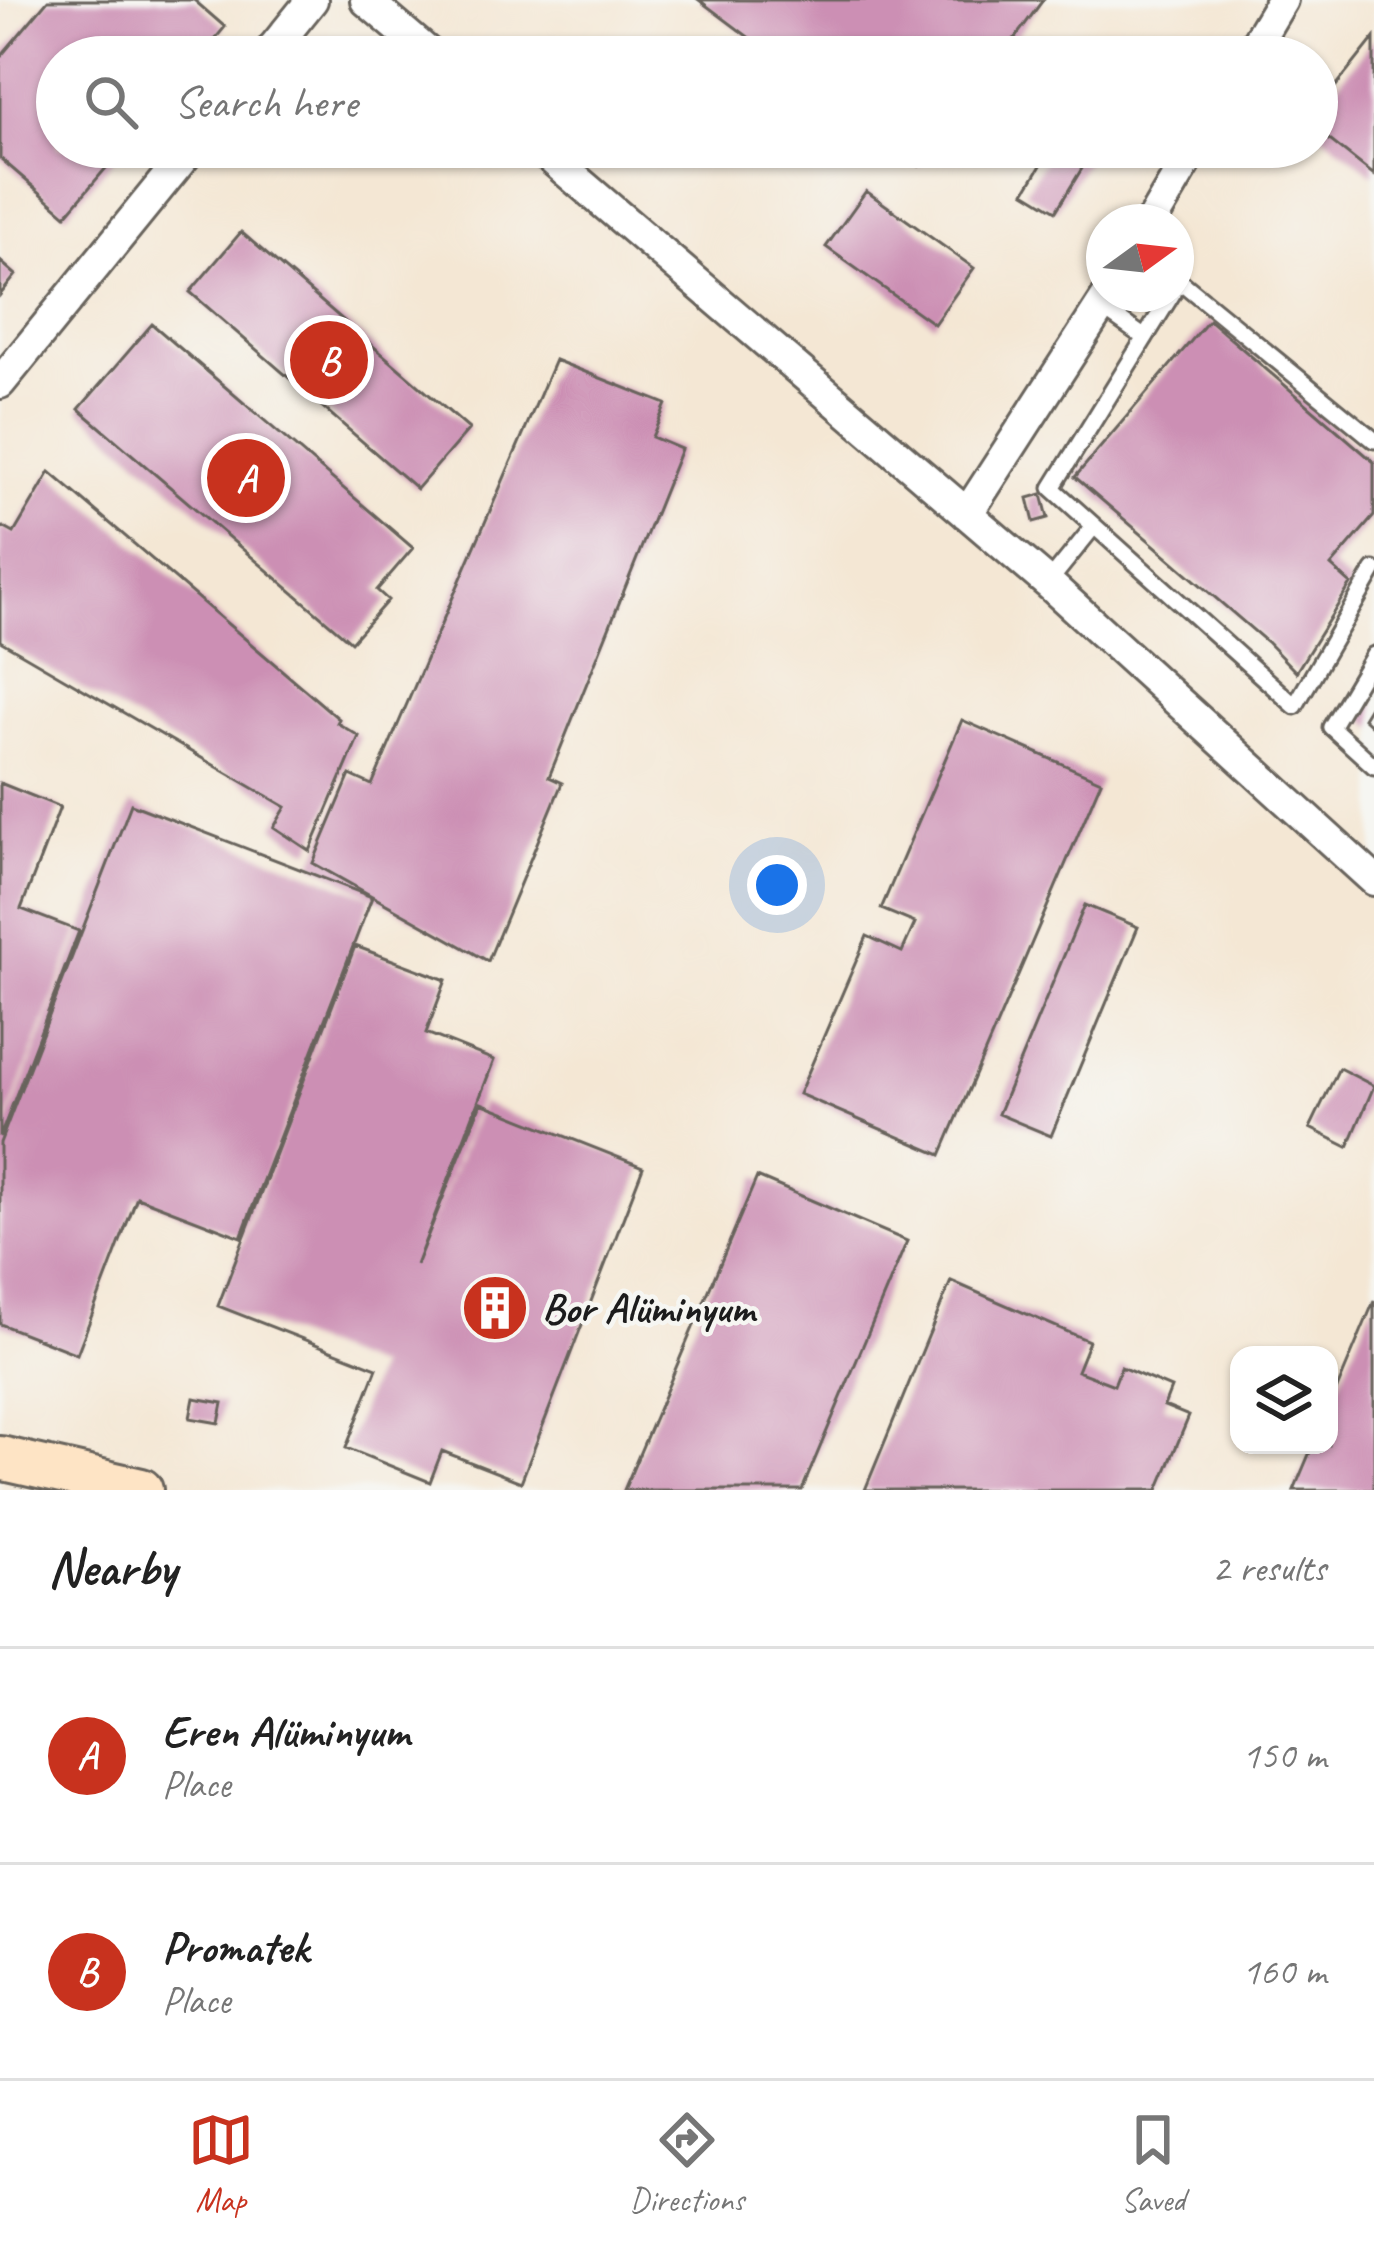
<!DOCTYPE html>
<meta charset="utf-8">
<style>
body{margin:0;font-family:Caveat,sans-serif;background:#f2f2f2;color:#222}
.controls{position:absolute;right:36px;bottom:36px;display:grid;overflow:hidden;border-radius:24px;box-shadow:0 3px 9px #0004}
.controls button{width:108px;height:108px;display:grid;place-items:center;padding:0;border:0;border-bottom:3px solid #e0e0e0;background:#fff;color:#222;font:60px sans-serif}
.compass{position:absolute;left:1086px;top:204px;width:108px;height:108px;border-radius:50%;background:#fff;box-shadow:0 3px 9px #0004;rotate:75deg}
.you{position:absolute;left:777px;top:885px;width:42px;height:42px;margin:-30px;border:9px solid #fff;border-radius:50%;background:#1a73e8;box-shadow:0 0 0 18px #1a73e833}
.badge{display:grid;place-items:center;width:78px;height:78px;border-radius:50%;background:#c8321e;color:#fff;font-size:39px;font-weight:700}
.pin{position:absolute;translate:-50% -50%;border:6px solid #fff;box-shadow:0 3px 12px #0006}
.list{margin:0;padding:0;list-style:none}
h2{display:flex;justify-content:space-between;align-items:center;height:156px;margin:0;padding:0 48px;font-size:51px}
h2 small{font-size:39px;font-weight:400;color:#767676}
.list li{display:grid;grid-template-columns:78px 1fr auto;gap:36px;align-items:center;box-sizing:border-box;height:216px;padding:0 48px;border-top:3px solid #e0e0e0}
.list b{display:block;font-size:45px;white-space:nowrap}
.list p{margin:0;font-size:39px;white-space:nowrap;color:#767676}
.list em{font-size:39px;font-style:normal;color:#767676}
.icon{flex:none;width:66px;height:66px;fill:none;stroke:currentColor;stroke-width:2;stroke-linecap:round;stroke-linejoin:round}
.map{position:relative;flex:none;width:1374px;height:1490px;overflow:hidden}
.search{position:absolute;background:#fff;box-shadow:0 3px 9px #0004;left:36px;right:36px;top:36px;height:132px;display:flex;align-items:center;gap:30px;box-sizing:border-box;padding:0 42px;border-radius:66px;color:#767676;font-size:45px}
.sheet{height:588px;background:#fff}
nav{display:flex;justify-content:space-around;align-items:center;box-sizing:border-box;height:168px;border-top:3px solid #e0e0e0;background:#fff;font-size:33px;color:#767676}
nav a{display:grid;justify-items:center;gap:6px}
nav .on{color:#c8321e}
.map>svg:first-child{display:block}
.building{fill:#cc8fb4}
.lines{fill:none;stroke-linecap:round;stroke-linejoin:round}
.lane-casing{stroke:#68635c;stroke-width:21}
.street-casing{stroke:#68635c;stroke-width:36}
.secondary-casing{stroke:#68635c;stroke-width:48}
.lane{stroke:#fff;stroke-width:15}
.street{stroke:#fff;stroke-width:30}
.secondary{stroke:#fee4c5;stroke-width:42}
.labels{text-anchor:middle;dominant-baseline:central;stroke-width:9;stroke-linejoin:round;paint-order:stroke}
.poi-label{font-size:42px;font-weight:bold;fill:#1c1c1c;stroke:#f6f6f2;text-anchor:start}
</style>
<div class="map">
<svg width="1374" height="1490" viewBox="0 0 1374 1490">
<rect width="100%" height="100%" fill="#f6f6f2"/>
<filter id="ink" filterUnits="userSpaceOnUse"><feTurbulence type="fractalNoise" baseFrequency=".00833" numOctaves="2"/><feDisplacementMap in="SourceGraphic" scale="24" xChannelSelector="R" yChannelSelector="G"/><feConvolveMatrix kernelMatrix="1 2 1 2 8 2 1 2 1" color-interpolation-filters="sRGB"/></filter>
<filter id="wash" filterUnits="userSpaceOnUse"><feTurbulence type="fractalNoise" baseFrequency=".004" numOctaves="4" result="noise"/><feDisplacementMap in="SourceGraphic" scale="48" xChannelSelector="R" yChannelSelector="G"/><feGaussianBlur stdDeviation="2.7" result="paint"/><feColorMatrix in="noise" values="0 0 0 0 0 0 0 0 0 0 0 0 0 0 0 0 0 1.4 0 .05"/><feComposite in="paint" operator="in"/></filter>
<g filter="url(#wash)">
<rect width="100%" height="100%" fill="#f4e7d4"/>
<g id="blocks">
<path class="building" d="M48,0H194L225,27L200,57H57V147H124L66,215L0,158V57Z
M699,0H1043L1001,57H775Z
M1374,38V175L1317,130V110Z
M894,147H933L919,166Z
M1052,147H1095L1056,211L1025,192Z
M866,191L974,268L934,324L826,247Z
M241,232L469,429L417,489L190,292Z
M0,261L16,275L0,295Z
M1209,320L1374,462V516L1331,566L1351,584L1296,672L1267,642L1075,477Z
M152,324L413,548L377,590L388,600L351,642L79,409Z
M555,360L666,404L652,437L681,449L549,777L562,783L488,961L313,863L350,775L372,785Z
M50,472L339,719L337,723L359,736L310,851L274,827L286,807L0,641V531L3,527L14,533Z
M1042,494L1048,518L1034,522L1028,498Z
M1374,700V728L1363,718Z
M962,720L1101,781L941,1155L799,1094L867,936L902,952L915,923L881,909Z
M0,783L60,807L21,909L79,931L0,1137Z
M131,804L372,897L241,1237L137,1197L77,1354L0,1324V1143Z
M1085,905L1138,927L1051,1136L998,1114Z
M355,946L446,980L426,1033L494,1060L416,1265L481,1103L643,1167L521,1482L442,1451L430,1482L346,1448L377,1368L218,1306Z
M1339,1068L1374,1086L1348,1147L1310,1128Z
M757,1177L907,1241L802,1490H624Z
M951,1281L1089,1341L1077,1371L1114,1385L1121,1367L1171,1388L1164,1406L1189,1416L1158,1490H865Z
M1374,1301V1490H1294L1313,1445H1329V1408Z
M194,1398L223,1403L219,1423L190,1418Z"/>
</g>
</g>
<g filter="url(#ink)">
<use href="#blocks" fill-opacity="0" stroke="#68635c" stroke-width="3"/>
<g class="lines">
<g class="lane-casing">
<path id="lane" d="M1176,288L1180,281L1374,440
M1172,294L1052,488L1295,706L1374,570
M1101,307L1145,338
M1048,583L1094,526
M1374,655L1331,727L1374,766"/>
</g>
<g class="street-casing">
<path id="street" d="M366,0L433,57
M266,57L312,0
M1248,57L1282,0
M538,147L1048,583L1374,880
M1151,222L1195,147
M0,383L192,147
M967,514L1109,294"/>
</g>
<g class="secondary-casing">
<path id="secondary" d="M0,1458L141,1490"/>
</g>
<use href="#lane" class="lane"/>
<use href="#street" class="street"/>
<use href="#secondary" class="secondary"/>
</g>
</g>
<defs>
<g id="building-disc" transform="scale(3.45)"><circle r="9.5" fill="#c8321e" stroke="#f6f6f2"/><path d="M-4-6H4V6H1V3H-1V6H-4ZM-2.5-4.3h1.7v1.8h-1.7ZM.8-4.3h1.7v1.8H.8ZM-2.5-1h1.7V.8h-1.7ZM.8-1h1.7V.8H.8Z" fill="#fff"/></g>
</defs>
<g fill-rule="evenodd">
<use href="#building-disc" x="495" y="1308"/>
</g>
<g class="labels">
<g class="poi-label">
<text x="542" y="1308">Bor Alüminyum</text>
</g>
</g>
</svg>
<div class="controls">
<button><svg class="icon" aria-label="layers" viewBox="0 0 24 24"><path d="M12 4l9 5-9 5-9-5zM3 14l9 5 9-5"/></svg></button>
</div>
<svg class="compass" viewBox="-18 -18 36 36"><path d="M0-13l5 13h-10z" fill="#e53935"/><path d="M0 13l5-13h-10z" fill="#767676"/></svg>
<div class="you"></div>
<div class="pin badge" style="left:246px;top:478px">A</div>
<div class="pin badge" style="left:329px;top:360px">B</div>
<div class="search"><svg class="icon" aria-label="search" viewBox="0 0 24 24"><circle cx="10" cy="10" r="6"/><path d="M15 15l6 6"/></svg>Search here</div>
</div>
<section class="sheet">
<h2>Nearby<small>2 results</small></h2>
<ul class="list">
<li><span class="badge">A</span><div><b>Eren Alüminyum</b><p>Place</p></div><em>150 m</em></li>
<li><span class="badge">B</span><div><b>Promatek</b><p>Place</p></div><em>160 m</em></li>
</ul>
</section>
<nav>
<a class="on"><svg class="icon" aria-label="map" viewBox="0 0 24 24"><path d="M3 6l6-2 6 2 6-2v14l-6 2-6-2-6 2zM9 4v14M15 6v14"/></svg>Map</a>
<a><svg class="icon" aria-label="directions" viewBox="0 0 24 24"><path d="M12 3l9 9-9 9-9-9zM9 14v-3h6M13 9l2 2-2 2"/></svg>Directions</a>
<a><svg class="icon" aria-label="saved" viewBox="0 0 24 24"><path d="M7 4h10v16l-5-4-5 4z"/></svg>Saved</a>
</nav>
